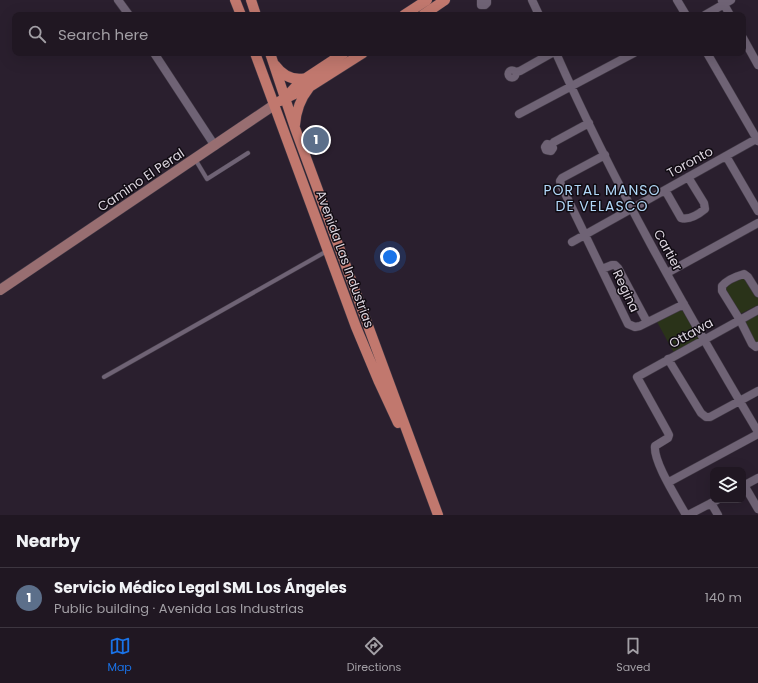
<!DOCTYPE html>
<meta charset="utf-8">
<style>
body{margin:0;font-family:Poppins,sans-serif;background:#2d242f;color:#f1f3f6}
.controls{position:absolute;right:12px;bottom:12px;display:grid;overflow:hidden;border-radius:8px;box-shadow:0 4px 16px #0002}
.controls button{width:36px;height:36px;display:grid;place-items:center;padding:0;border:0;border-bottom:1px solid #3d3640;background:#201722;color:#f1f3f6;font:20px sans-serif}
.you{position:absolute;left:390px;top:257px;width:14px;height:14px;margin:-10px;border:3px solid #fff;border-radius:50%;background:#1a73e8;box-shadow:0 0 0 6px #1a73e833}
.badge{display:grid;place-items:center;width:26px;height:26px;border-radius:50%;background:#1a73e8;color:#fff;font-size:13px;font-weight:700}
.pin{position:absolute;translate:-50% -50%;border:2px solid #fff;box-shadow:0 1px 4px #0006}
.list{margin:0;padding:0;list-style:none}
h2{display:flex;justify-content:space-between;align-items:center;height:52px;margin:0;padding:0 16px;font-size:17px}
h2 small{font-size:13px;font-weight:400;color:#a29fa5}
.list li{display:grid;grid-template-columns:26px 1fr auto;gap:12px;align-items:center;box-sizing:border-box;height:60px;padding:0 16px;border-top:1px solid #3d3640}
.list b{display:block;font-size:15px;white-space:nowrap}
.list p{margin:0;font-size:13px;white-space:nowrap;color:#a29fa5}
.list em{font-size:13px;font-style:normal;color:#a29fa5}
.icon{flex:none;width:22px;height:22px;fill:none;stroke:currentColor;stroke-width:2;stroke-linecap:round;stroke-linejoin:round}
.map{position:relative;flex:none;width:758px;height:515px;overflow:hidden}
.search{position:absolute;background:#201722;box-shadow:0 4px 16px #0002;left:12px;right:12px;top:12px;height:44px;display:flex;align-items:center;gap:10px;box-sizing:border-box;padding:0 14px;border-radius:8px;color:#a29fa5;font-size:15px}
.sheet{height:112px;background:#201722}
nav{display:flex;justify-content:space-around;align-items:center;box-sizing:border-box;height:56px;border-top:1px solid #3d3640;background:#201722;font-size:11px;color:#a29fa5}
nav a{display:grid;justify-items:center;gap:2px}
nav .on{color:#1a73e8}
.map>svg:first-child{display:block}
.green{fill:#2a3319}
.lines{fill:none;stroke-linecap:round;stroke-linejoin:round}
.lane-casing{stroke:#423a46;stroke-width:5}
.street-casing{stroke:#423a46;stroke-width:9}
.secondary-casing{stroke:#423a46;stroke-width:11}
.primary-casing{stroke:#423a46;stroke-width:11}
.lane{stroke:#6f6375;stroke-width:4}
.street{stroke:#6f6375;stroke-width:8}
.secondary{stroke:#986e71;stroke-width:10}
.primary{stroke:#c1786e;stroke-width:10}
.labels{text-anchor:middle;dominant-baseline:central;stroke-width:3;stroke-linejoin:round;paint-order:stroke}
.street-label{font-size:13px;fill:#dcd5df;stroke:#100b12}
.neighbourhood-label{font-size:14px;letter-spacing:1px;fill:#b1d7f7;stroke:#100b12}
</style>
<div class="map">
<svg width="758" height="515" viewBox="0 0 758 515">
<rect width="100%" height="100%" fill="#2a1f2e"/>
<path class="green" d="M743,276L758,296V305L740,314L724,291L725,285Z
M683,307L701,338L674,353L656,320Z
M758,313V345H756L743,322Z"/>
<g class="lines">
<g class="lane-casing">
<path id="lane" d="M195,159L207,179L248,153
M104,377L327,251"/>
</g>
<g class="street-casing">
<path id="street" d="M118,0L129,15
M481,0V5H485L487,3V0
M532,0L539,15
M677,0L686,15
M722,1L730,15
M705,15L731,0
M743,38L758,65
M154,53L215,146
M556,53C614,184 685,309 758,432
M707,53L758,141
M508.5 74a3.5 3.5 0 1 1 7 0a3.5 3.5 0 1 1-7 0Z
M516,72L520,71L552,53
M519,114L634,53
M551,145L553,148L551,151L546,150L545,147L547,144L551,145L554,142L589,123
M605,155L562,178L560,181L561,185L628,324L635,327L640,326L684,304
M726,156L758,211
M665,190L681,218C689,220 699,214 705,209L704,203L688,177
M572,242L758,138
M602,269L612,265H615L618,268L647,322
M667,273L758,223
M758,293L748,277L744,274C737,276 727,280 722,286V291L740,320L752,344L756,347L758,346
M668,359L701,413L706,417H710L758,391
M669,482L758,434
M744,485L758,509
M743,486L758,478
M711,503L718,515
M686,515C678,500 653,462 655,446L668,438L669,435L667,431L637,377L758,310
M688,515L717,500"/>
</g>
<g class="secondary-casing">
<path id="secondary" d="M0,290L274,105"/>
</g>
<g class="primary-casing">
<path id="primary" d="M235,0L241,15
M251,0L256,15
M404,15L427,0
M423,15L445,0
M255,53L356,327L379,382L398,423
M270,53L295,128L438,515
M275,65C283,76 293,81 306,78
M288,95L300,82L344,53
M280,101L311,86L363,53
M295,125C296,111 301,98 309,88"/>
</g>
<use href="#lane" class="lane"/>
<use href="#street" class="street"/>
<use href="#secondary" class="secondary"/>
<use href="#primary" class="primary"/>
</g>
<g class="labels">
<g class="street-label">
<text transform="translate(690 162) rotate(-29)">Toronto</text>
<text transform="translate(141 180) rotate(-34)">Camino El Peral</text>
<text transform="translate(668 250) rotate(61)">Cartier</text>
<text transform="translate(345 259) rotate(70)">Avenida Las Industrias</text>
<text transform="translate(626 291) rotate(65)">Regina</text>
<text transform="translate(691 333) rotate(-29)">Ottawa</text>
</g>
<g class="neighbourhood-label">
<text x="602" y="190">PORTAL MANSO<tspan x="602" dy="16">DE VELASCO</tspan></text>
</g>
</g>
</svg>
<div class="controls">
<button><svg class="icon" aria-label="layers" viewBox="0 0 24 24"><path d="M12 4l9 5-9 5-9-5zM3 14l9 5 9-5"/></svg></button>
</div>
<div class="you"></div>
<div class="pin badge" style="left:316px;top:140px;background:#5c6f8a">1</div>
<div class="search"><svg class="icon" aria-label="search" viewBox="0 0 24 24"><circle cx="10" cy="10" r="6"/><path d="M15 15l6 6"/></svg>Search here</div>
</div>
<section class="sheet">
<h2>Nearby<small></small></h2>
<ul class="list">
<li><span class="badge" style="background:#5c6f8a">1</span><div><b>Servicio Médico Legal SML Los Ángeles</b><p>Public building · Avenida Las Industrias</p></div><em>140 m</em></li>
</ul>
</section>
<nav>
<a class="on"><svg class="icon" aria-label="map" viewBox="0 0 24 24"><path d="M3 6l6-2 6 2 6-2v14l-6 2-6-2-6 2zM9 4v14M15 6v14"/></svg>Map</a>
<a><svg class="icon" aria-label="directions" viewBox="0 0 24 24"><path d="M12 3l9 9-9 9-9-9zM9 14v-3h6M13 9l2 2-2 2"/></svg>Directions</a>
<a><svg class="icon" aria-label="saved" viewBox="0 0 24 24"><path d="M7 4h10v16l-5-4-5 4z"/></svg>Saved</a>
</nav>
